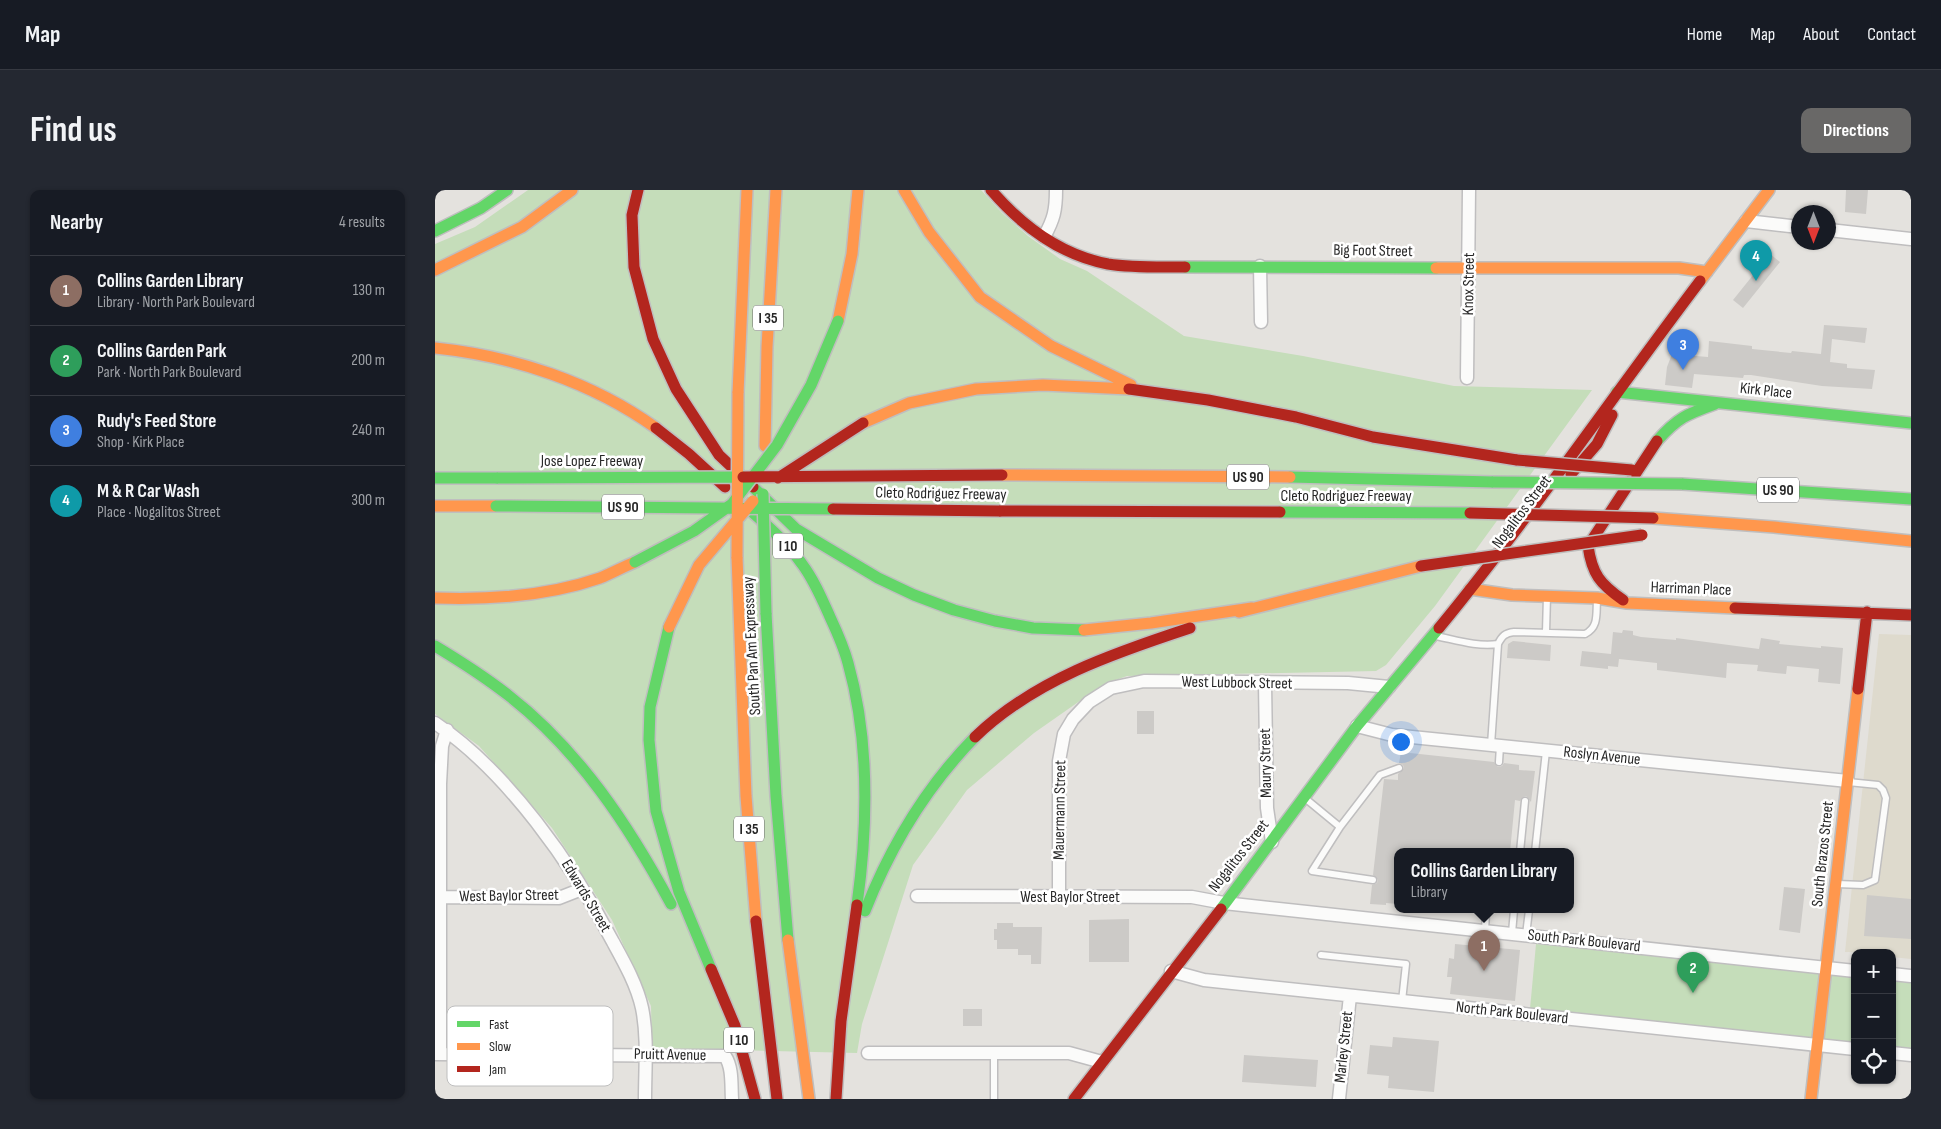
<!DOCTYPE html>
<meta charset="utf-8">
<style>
body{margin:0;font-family:"Sofia Sans Condensed",sans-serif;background:#242831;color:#f1f3f6}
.controls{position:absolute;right:15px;bottom:15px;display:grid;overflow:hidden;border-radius:10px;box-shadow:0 1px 4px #0004}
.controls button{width:45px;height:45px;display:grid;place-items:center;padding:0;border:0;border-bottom:1px solid #363941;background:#171b24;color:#f1f3f6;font:25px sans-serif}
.compass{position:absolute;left:1356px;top:15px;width:45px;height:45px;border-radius:50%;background:#171b24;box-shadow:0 1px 4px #0004;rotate:180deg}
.you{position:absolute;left:965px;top:551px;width:18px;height:18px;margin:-12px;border:4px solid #fff;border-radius:50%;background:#1a73e8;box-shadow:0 0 0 8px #1a73e833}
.badge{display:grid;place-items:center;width:32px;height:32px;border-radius:50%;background:#696867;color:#fff;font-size:16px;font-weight:700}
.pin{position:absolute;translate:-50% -41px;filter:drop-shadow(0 1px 2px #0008)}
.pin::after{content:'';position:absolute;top:26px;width:18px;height:15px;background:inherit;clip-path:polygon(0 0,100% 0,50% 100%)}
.popup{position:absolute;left:959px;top:658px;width:180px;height:65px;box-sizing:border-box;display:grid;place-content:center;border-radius:10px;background:#171b24;filter:drop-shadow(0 1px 4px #0005);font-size:16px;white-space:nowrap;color:#9ea1a6}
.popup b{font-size:19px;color:#f1f3f6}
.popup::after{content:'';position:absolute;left:50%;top:100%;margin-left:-10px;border:10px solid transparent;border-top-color:#171b24}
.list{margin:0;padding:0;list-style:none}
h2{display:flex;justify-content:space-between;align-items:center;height:65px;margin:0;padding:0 20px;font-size:21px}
h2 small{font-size:16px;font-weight:400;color:#9ea1a6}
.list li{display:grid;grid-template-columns:32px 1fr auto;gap:15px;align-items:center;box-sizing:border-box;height:70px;padding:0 20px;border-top:1px solid #363941}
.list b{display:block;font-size:19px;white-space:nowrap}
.list p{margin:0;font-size:16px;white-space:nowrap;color:#9ea1a6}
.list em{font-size:16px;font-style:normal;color:#9ea1a6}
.icon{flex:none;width:28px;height:28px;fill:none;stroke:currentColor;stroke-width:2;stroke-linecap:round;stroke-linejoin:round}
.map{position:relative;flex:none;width:1476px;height:909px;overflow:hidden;border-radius:10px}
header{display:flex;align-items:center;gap:30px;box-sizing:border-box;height:70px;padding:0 25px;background:#171b24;border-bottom:1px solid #363941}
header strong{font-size:24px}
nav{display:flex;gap:28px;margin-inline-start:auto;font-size:18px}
.intro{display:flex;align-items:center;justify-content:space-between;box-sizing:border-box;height:120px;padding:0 30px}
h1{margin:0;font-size:35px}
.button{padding:12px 22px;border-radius:10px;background:#696867;color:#fff;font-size:18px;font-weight:700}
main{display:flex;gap:30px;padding:0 30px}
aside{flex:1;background:#171b24;border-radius:10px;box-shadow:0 1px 4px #0004}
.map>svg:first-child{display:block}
.education{fill:#dedacd}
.green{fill:#c5ddba}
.building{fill:#cccac7}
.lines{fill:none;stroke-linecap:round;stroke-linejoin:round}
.lane-casing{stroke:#bfbebf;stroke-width:9}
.street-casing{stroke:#bfbebf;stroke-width:15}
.fast-casing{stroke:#bfbebf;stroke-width:14}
.slow-casing{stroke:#bfbebf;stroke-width:14}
.jam-casing{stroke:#bfbebf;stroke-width:14}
.lane{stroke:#fbfbfa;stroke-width:6}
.street{stroke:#fbfbfa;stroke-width:12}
.fast{stroke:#63d668;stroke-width:11}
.slow{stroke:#ff974d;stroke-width:11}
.jam{stroke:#b3261e;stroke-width:11}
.fast-bridge-casing{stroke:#bebdbc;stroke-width:14;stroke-linecap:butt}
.slow-bridge-casing{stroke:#bebdbc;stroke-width:14;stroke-linecap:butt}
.jam-bridge-casing{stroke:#bebdbc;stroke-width:14;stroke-linecap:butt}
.fast-bridge{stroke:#63d668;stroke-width:11}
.slow-bridge{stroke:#ff974d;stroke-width:11}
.jam-bridge{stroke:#b3261e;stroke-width:11}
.labels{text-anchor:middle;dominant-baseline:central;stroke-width:5;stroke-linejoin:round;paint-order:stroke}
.shield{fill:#fff;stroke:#686868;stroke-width:1}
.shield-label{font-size:15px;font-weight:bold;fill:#272727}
.street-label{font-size:16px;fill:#272727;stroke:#fff}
.key{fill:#fff;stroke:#bebebe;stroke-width:1}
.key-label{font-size:14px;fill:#272727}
</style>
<header>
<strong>Map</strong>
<nav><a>Home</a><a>Map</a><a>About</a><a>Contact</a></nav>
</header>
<div class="intro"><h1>Find us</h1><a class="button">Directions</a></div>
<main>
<aside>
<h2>Nearby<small>4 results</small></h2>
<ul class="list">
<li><span class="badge" style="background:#8d6e63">1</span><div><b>Collins Garden Library</b><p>Library · North Park Boulevard</p></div><em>130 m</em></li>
<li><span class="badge" style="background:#2e9e5b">2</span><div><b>Collins Garden Park</b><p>Park · North Park Boulevard</p></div><em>200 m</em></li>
<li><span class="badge" style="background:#3f7fe0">3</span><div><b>Rudy's Feed Store</b><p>Shop · Kirk Place</p></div><em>240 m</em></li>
<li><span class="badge" style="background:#0f9aa8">4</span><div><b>M &amp; R Car Wash</b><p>Place · Nogalitos Street</p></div><em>300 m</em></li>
</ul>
</aside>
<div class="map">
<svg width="1476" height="909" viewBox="0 0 1476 909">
<rect width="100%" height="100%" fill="#e4e2de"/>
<path class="education" d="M1444,444L1476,445V769L1457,767V763L1410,762Z"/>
<path class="green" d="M93,0H546L567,23L593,46L625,69L652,81L749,146L868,166L1019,196L1157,200L1000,416L951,475L941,481L692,486L675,492L649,508L599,543L532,600L478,675L427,834L422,863L217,858L216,816L177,730L117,638L44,556L0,524V54L40,37Z
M1101,754L1420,787V853L1095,819Z
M1457,791L1476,793V859L1457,857Z"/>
<path class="building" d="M1411,0H1433L1431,24L1410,22Z
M1335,64L1345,72L1308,118L1298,110Z
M1389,135L1432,138L1430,153L1397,149L1395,172L1412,174V178L1440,180L1437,199L1387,196L1316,185H1309L1308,188L1259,184L1257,198L1230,195L1232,177L1237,164L1273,167L1274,151L1317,156V159L1356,163L1357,161L1386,164Z
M1188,440L1198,441V445L1206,447L1241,450V448L1324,459L1326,448L1345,451L1344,454L1386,458V456L1408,458L1405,494L1383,492L1384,479L1352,476L1351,484L1322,481L1323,475L1292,473L1291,488L1222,480V473L1184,469L1183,477L1173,476V479L1145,476L1147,461L1176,464L1178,442L1187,443Z
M1078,451L1116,455L1115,471L1072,468L1073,454Z
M702,521H719V544H702Z
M966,562L1059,572L1063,577L1067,576L1069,573L1084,575V580L1100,581L1096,612L1091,606L1088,607L1085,611L1080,610L1075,662H963V714L951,713V715L935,714L937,695L942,693L943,690L938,685L949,589L963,590V584L969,578L968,575L964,573Z
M1349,697L1370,699L1365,743L1344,740Z
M1432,705L1476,709V749L1429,746Z
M694,729V772H654V730Z
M562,733H578V737H607L606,774H596V765H583V759H562V750H559V739H562Z
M1020,754L1085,760L1080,811L1015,804L1017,787H1012L1014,768L1019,769Z
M528,819H547V836H528Z
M958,847L1004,851L999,902L953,898L954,886L932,884L935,855L957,857Z
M809,865L883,870L881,897L807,892Z"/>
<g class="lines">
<g class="lane-casing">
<path id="lane" d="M1111,442L1112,406
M1001,446C1021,450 1042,457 1063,454
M1056,555L1063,454C1067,446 1070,443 1079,442L1150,444C1164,437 1161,424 1162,410
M1064,572L1065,556
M871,609L905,637L877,681L938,690
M905,637L945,585L964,578
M1085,662L1090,611
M1100,662L1111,561
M1402,694L1428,695L1440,690L1451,608L1448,600L1443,595L1413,592
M1050,740L1051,723
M1077,743L1079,720
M1091,745L1094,720
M886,765L971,774L967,811
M559,863V909"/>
</g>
<g class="street-casing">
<path id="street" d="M1311,31L1364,37
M1394,40L1476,49
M609,47C619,29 621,20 621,0
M825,76L826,132
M1032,188L1034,0
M830,494L832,618L837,652
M0,533C72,581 138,675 178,752C189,772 202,795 207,818C213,847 210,879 210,909
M922,536L957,545L1413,591
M482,706L757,707L789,713L1420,781
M0,707L124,708L147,699
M624,707V571L629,544L638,529L654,512L676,498L709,491L913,493L954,497
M736,781L769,790L1420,859
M1457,784L1476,786
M433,863H634L667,872
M1457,863L1476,865
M0,864L290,866C298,878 296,895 297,909
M5,864V594L7,556L12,540
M904,909L915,806"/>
</g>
<g class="fast-casing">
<path id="fast" d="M0,41L46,18L72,0
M750,77L1001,78
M1182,202L1476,233
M1222,251C1242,228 1252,224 1280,214
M855,287L1058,292
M0,288H63
M1247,294L1476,309
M318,297L361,339L443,388L479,405L519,420L560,431L598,438L649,440
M317,322C335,338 353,354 367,374C379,390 387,409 395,427C402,442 409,458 413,473C435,551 433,635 422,715
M845,322L1035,323
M331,423L341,606L353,750
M234,437L215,517L214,550L221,621L244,702L276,779
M0,456C25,471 50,487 73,505C144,560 194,636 236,714
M786,719L922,536L1004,438
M430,721C456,655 491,597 540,547"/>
</g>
<g class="slow-casing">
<path id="slow" d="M469,0L494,42L545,107L616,156L696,195
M1001,78H1244L1272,82
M0,80L87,37L137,0
M1265,91L1334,0
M403,131L417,64L423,0
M0,158C78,166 157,192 221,238
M303,203L312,0
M428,233L474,213L541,199L608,195L694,199
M330,256L332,157L341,0
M567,285L855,287
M0,316H61
M1218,328L1339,337L1476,351
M302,367L311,606L321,731
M1035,399L1077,405L1162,408L1192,413L1300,418
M0,408C54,410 113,406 165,388C177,383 188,377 200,372
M804,422L986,376
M649,440L716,433L817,418
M353,750L374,909
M1376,909L1423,499"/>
</g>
<g class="jam-casing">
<path id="jam" d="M203,0L197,25L199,77L218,149L241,199L284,265L318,297
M556,0C587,36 626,65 673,74C698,78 725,77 750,77
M694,199L773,210L861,227L938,247L1082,270
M221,238L254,264L290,297
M1136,284L1162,254L1177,225
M564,321L845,322
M1188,410C1165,394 1157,384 1153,356L1222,251
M1300,418L1476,425
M1004,438C1096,326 1178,206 1265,91
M1423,499L1432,422
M540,547C599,490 679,463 755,438
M321,731L342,909
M276,779L300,836L320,909
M401,909L406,831L422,715
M639,909L786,719"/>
</g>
<use href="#lane" class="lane"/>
<use href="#street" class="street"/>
<use href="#fast" class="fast"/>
<use href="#slow" class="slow"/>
<use href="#jam" class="jam"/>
<g class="fast-bridge-casing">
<path id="fast-bridge" d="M63,288L308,287
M1058,292L1247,294
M328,304L331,423
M61,316L398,319
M200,372L259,341L297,314L342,255L376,195L403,131"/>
</g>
<g class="slow-bridge-casing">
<path id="slow-bridge" d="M302,367L303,203
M234,437L264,375L318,311"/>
</g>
<g class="jam-bridge-casing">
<path id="jam-bridge" d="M1082,270L1197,280
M308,287L567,285
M343,288L428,233
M398,319L564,321
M1035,323L1218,328
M986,376L1207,345"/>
</g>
<use href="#fast-bridge" class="fast-bridge"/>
<use href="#slow-bridge" class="slow-bridge"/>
<use href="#jam-bridge" class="jam-bridge"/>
</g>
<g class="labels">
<g class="shield">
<rect x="318" y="115.5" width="30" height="25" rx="4"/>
<rect x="792" y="274.5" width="42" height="25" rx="4"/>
<rect x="1322" y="287.5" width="42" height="25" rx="4"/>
<rect x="167" y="304.5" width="42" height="25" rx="4"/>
<rect x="338" y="343.5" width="30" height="25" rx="4"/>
<rect x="299" y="626.5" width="30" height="25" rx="4"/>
<rect x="289" y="837.5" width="30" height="25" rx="4"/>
</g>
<g class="shield-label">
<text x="333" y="128">I 35</text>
<text x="813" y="287">US 90</text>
<text x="1343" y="300">US 90</text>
<text x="188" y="317">US 90</text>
<text x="353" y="356">I 10</text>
<text x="314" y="639">I 35</text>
<text x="304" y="850">I 10</text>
</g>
<g class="street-label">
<text transform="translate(938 61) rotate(1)">Big Foot Street</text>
<text transform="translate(1034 94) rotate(-89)">Knox Street</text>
<text transform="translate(1331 201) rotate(6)">Kirk Place</text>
<text x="157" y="271">Jose Lopez Freeway</text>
<text transform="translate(506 304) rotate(1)">Cleto Rodriguez Freeway</text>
<text x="911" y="306">Cleto Rodriguez Freeway</text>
<text transform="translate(1087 322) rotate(-53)">Nogalitos Street</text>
<text transform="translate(1256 399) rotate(2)">Harriman Place</text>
<text transform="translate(317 456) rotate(-93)">South Pan Am Expressway</text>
<text transform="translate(802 493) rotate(1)">West Lubbock Street</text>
<text transform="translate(1167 566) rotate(6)">Roslyn Avenue</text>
<text transform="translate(831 573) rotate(-91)">Maury Street</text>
<text transform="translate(625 620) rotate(-89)">Mauermann Street</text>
<text transform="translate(1388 664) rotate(-84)">South Brazos Street</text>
<text transform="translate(804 666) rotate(-52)">Nogalitos Street</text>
<text transform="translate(74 706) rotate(-1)">West Baylor Street</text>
<text transform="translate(151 706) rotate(59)">Edwards Street</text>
<text x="635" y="707">West Baylor Street</text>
<text transform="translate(1149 751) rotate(6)">South Park Boulevard</text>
<text transform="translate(1077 823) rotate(6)">North Park Boulevard</text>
<text transform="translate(909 857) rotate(-84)">Marley Street</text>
<text transform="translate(235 865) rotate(1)">Pruitt Avenue</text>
</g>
</g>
<rect x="12" y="816" width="166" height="80" rx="8" class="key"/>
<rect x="22" y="831" width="23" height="6" fill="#63d668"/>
<rect x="22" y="853" width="23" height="7" fill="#ff974d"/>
<rect x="22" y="876" width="23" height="6" fill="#b3261e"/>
<g class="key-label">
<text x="54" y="839">Fast</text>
<text x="54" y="861">Slow</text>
<text x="54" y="884">Jam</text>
</g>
</svg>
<div class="controls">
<button>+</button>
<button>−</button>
<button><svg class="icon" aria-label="locate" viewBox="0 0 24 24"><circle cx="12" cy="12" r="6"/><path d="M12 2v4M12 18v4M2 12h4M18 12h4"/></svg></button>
</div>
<svg class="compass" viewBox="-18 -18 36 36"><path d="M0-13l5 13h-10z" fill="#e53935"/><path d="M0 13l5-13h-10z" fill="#9ea1a6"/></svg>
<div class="you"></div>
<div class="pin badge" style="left:1049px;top:781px;background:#8d6e63">1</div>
<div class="popup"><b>Collins Garden Library</b>Library</div>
<div class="pin badge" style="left:1258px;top:803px;background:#2e9e5b">2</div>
<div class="pin badge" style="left:1248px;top:180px;background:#3f7fe0">3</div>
<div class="pin badge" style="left:1321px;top:91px;background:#0f9aa8">4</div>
</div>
</main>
